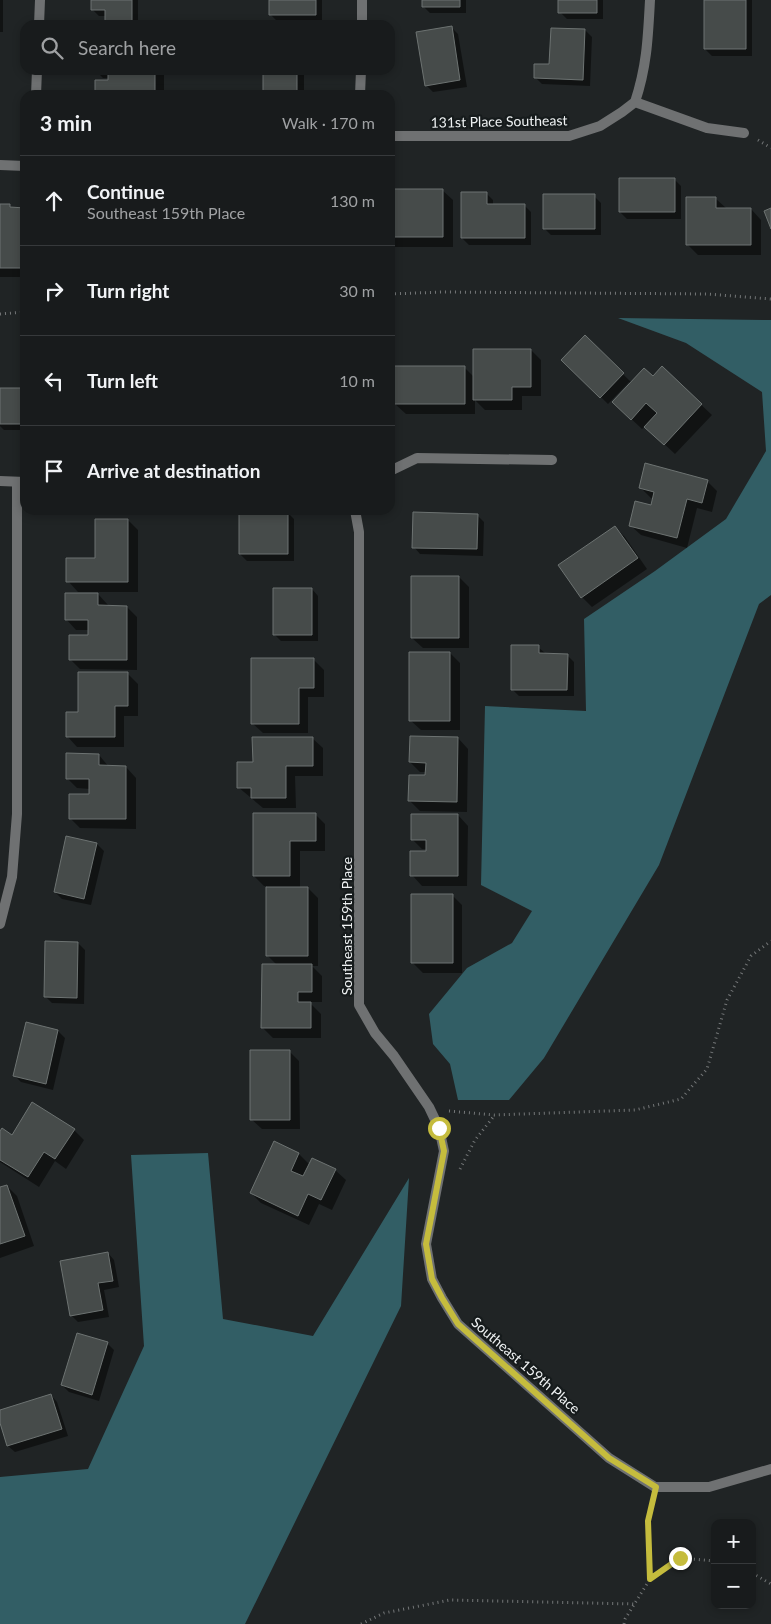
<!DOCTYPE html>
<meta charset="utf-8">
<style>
body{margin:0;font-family:Lato,sans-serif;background:#252829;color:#f1f3f6}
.controls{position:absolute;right:15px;bottom:15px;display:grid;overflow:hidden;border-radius:10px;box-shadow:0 2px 8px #0003}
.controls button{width:45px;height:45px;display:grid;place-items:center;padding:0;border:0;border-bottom:1px solid #36393b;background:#181b1c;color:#f1f3f6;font:25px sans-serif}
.stop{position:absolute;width:15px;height:15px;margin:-11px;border:4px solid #c5bc3d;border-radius:50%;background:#fff}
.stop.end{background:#c5bc3d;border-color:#fff;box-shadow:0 1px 5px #0008}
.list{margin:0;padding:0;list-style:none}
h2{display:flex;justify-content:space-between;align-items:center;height:65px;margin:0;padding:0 20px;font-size:21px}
h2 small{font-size:16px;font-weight:400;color:#9fa1a3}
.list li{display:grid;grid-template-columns:32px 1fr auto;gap:15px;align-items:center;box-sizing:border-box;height:90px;padding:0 20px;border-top:1px solid #36393b}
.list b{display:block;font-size:19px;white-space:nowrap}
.list p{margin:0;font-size:16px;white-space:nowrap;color:#9fa1a3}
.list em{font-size:16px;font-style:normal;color:#9fa1a3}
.icon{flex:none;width:28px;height:28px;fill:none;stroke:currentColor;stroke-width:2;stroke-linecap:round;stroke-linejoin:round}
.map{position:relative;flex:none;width:771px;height:1624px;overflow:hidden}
.search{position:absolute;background:#181b1c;box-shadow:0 2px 8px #0003;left:20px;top:20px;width:375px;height:55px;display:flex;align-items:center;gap:12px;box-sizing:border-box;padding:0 18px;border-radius:15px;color:#9fa1a3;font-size:19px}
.panel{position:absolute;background:#181b1c;box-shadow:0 2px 8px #0003;left:20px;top:90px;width:375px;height:425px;border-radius:15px}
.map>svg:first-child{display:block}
.forest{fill:#325e65}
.shadow{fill:#0007}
.building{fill:#464b4a;stroke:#6d7372}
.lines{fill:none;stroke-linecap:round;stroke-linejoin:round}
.path{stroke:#747778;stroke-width:3;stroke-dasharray:1 4;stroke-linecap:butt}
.street{stroke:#6f7172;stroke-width:10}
.route{stroke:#c5bc3d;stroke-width:6}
.labels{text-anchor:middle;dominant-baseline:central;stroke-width:4.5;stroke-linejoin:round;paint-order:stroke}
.street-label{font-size:14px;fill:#eff2f3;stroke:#161b1c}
</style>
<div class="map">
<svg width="771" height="1624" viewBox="0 0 771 1624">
<rect width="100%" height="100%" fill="#202425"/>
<path class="forest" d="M618,318L771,320V595L759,604L659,865L544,1058L509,1100H458L450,1064L433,1044L429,1014L467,968L512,943L532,911L481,885L485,706L586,711L584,619L655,571L726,519L766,451L762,392L686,343Z
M208,1153L223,1319L313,1336L409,1178L401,1306L245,1624H0V1477L88,1469L144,1346L131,1155Z"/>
<path class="shadow" d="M0,0H3V32H0Z
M92,0H138V25H106V16H99L92,9Z
M270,0H322V21H277L270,14Z
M423,0H466V13H430L423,6Z
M560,0H603V19H567L560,12Z
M705,0H752V56H712L705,49Z
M451,27L458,34L467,87L433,92L426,85Z
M585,30L592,37L590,86L542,84L535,77Z
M95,70H164V95H96L110,81V78H103Z
M264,70H304V95H268L264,91Z
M674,179L681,186V219H627L620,212Z
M390,190H442L453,200V247H393L390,243Z
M486,193L493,200V205H524L531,212V245H469L462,238Z
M594,196L601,203V235H551L544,228Z
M715,198L726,208L751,209L761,220V255H698L688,245Z
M0,205H10L13,209H25V277H0Z
M585,337L632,383L653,377L662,368L712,415L675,454L645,426L642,429L624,412L631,384L629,382L608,404L563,360Z
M531,350L541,360V396H522V410H485L475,400V414H406L395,404L464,367L474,377Z
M0,389H25V430H4L0,426Z
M707,481L717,491L712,512L697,508L687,548L641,535L630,525L652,507L654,499L651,498L641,488Z
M287,512L294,519V561H247L240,554Z
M477,515L484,522L483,556L420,554L414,547Z
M128,520L138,530V592H78L68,581L97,559Z
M615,527L625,537L647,569L592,607L582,597Z
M459,577L469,587V648H423L412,638Z
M312,589L318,596V641H281L274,634Z
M98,594L108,605V607H127L137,617V670L80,669L70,659L90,637V630H76L66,619Z
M538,647L545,653L567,655L574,662V696H519L512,689Z
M450,653L460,663V730H421L410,720Z
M314,660L324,670V697H308V733H263L252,723Z
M128,674L138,684V716H124V747H77L67,736Z
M312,738L323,748V776H295L296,808H263L238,787L254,763Z
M458,738L468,749L467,812L420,811L410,801L427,776V772H420L410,762Z
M99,755L109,767H126L136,778V829L80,828L70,818L90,795V789L77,788L67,778Z
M315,814L325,824V851H300V888H308L318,898V966H312L322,976V1002H309L321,1014V1038H273L263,1028L277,965L267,955V886H264L254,876Z
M458,815L468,826L467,886H422L412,875L427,853V849H422L412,839Z
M67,837L97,844L104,851L91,905L62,899L55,892Z
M452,895L462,905V973H423L412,962Z
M78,943L85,950L84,1004L52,1003L45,996Z
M58,1031L65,1038L53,1090L21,1082L14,1075Z
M289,1051L299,1061L300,1129H262L251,1119Z
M74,1130L84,1140L66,1169L55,1161L39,1187L0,1162V1133L13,1137Z
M275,1143L299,1154L310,1165L335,1170L346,1180L332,1210L319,1204L309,1225L261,1203L251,1193Z
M7,1186L17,1196L34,1246L0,1258V1188Z
M108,1253L114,1260L119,1287L104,1290L109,1317L78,1322L71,1315Z
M107,1343L114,1350L99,1401L69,1392L62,1385Z
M51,1395L57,1402L68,1436L15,1452L8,1446L0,1419V1411Z"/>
<path class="building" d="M91,0H132V25H105V10H91Z
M269,0H316V15H269Z
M422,0H460V7H422Z
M558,0H597V13H558Z
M704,0H746V49H704Z
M452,26L460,80L425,86L416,32Z
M551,28L585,29L583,80L534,78V64H549Z
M108,70H155V95H95V80H108Z
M263,70H297V91H263Z
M619,178H675V212H619Z
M390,189H443V237H390Z
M461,192H487V204H525V238H461Z
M543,194H595V229H543Z
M686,197H716V208H751V245H686Z
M0,204H10V207L25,208V268H0Z
M771,208V229L764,211Z
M585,335L624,373L600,398L561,360Z
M473,349H531V387H512V400H473Z
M394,366H465V404H394Z
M662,366L702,404L664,445L644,427L657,413L646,403L631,420L612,402L644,368L653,376Z
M0,388H25V424H0Z
M645,463L708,480L702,503L687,499L677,538L629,526L635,501L651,505L654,492L639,488Z
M239,511H288V554H239Z
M413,512L478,514L477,549L412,548Z
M95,519H128V582H66V558H95Z
M615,526L638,558L581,598L558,565Z
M411,576H459V638H411Z
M273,588H312V635H273Z
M65,593H98V605L127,606V660H69V635H88V620H65Z
M511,645H539V653L568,654L567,690H511Z
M409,652H450V721H409Z
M251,658H314V688H299V724H251Z
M78,672H128V706H115V737H66V712H78Z
M410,736L458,737L457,802L408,801L409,775H425L426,763L409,762Z
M252,737H313V766H286V798H251V788H237V762H253Z
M66,753L99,754V765L126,766V819H69V794H89V779H66Z
M253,813H316V841H290V876H253Z
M411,814H458V876H410V851H426V840H411Z
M66,836L97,843L84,899L54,892Z
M266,887H308V956H266Z
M411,894H453V963H411Z
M45,941L78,942L77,998L44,997Z
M262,964H312V992H298V1002H311V1028H261Z
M26,1022L58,1030L46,1084L13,1076Z
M250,1050H290V1120H250Z
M32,1102L75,1129L55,1159L44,1152L28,1177L0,1160V1131L2,1128L12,1135Z
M274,1141L299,1153L291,1171L303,1176L312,1158L336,1169L321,1200L308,1194L298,1216L250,1193Z
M7,1185L25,1236L0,1244V1187Z
M108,1252L113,1281L98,1283L103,1310L70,1316L60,1261Z
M77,1333L108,1342L92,1395L61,1385Z
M51,1394L62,1429L7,1446L0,1423V1410Z"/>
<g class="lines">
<path class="path" d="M758,140L771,148
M390,294L443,292L707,294L771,299
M0,314L25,312
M449,1111L494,1115L635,1110L681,1099L707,1069L727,1000L751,956L771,941
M460,1169L475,1140L494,1116
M752,1573L771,1584
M650,1578L680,1558L715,1561
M361,1624L384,1613L450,1600L634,1604
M624,1624L625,1619L650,1579L649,1521L652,1502"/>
<path class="street" d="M39,25L40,0
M362,25V0
M36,95L37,70
M360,95L361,70
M635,102L707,128L744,133
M635,102C647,66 648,37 650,0
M390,136H569L600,126L622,112L635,102
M0,165L25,166
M390,471L417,458L552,460
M0,481L25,482
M355,510L359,532V1005L375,1033L394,1056L429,1107L439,1128L444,1151L426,1244L432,1279L442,1298L458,1324L609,1458L655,1487H709L771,1469
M0,924L12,877L17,814V482"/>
</g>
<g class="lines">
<path class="route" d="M439,1128L444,1151L426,1244L432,1279L442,1298L458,1324L609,1458L656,1487L648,1521L650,1579L680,1558"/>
</g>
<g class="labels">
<g class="street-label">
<text transform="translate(499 121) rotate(-1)">131st Place Southeast</text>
<text transform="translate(346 926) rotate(-90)">Southeast 159th Place</text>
<text transform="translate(526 1365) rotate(41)">Southeast 159th Place</text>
</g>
</g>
</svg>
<div class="controls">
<button>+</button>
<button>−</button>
</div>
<div class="stop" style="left:439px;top:1128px"></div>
<div class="stop end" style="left:680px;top:1558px"></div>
<div class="search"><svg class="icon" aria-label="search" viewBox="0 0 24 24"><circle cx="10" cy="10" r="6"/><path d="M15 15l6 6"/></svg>Search here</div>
<section class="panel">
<h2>3 min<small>Walk · 170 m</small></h2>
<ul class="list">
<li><svg class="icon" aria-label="ahead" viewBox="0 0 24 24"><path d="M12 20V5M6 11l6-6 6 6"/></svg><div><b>Continue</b><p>Southeast 159th Place</p></div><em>130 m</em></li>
<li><svg class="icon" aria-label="right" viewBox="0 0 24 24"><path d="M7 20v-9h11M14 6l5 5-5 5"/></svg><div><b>Turn right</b></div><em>30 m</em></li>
<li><svg class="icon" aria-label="left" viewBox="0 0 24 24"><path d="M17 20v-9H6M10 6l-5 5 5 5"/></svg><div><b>Turn left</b></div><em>10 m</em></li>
<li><svg class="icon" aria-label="arrive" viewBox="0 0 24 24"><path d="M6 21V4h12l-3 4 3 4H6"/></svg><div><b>Arrive at destination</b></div></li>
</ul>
</section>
</div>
